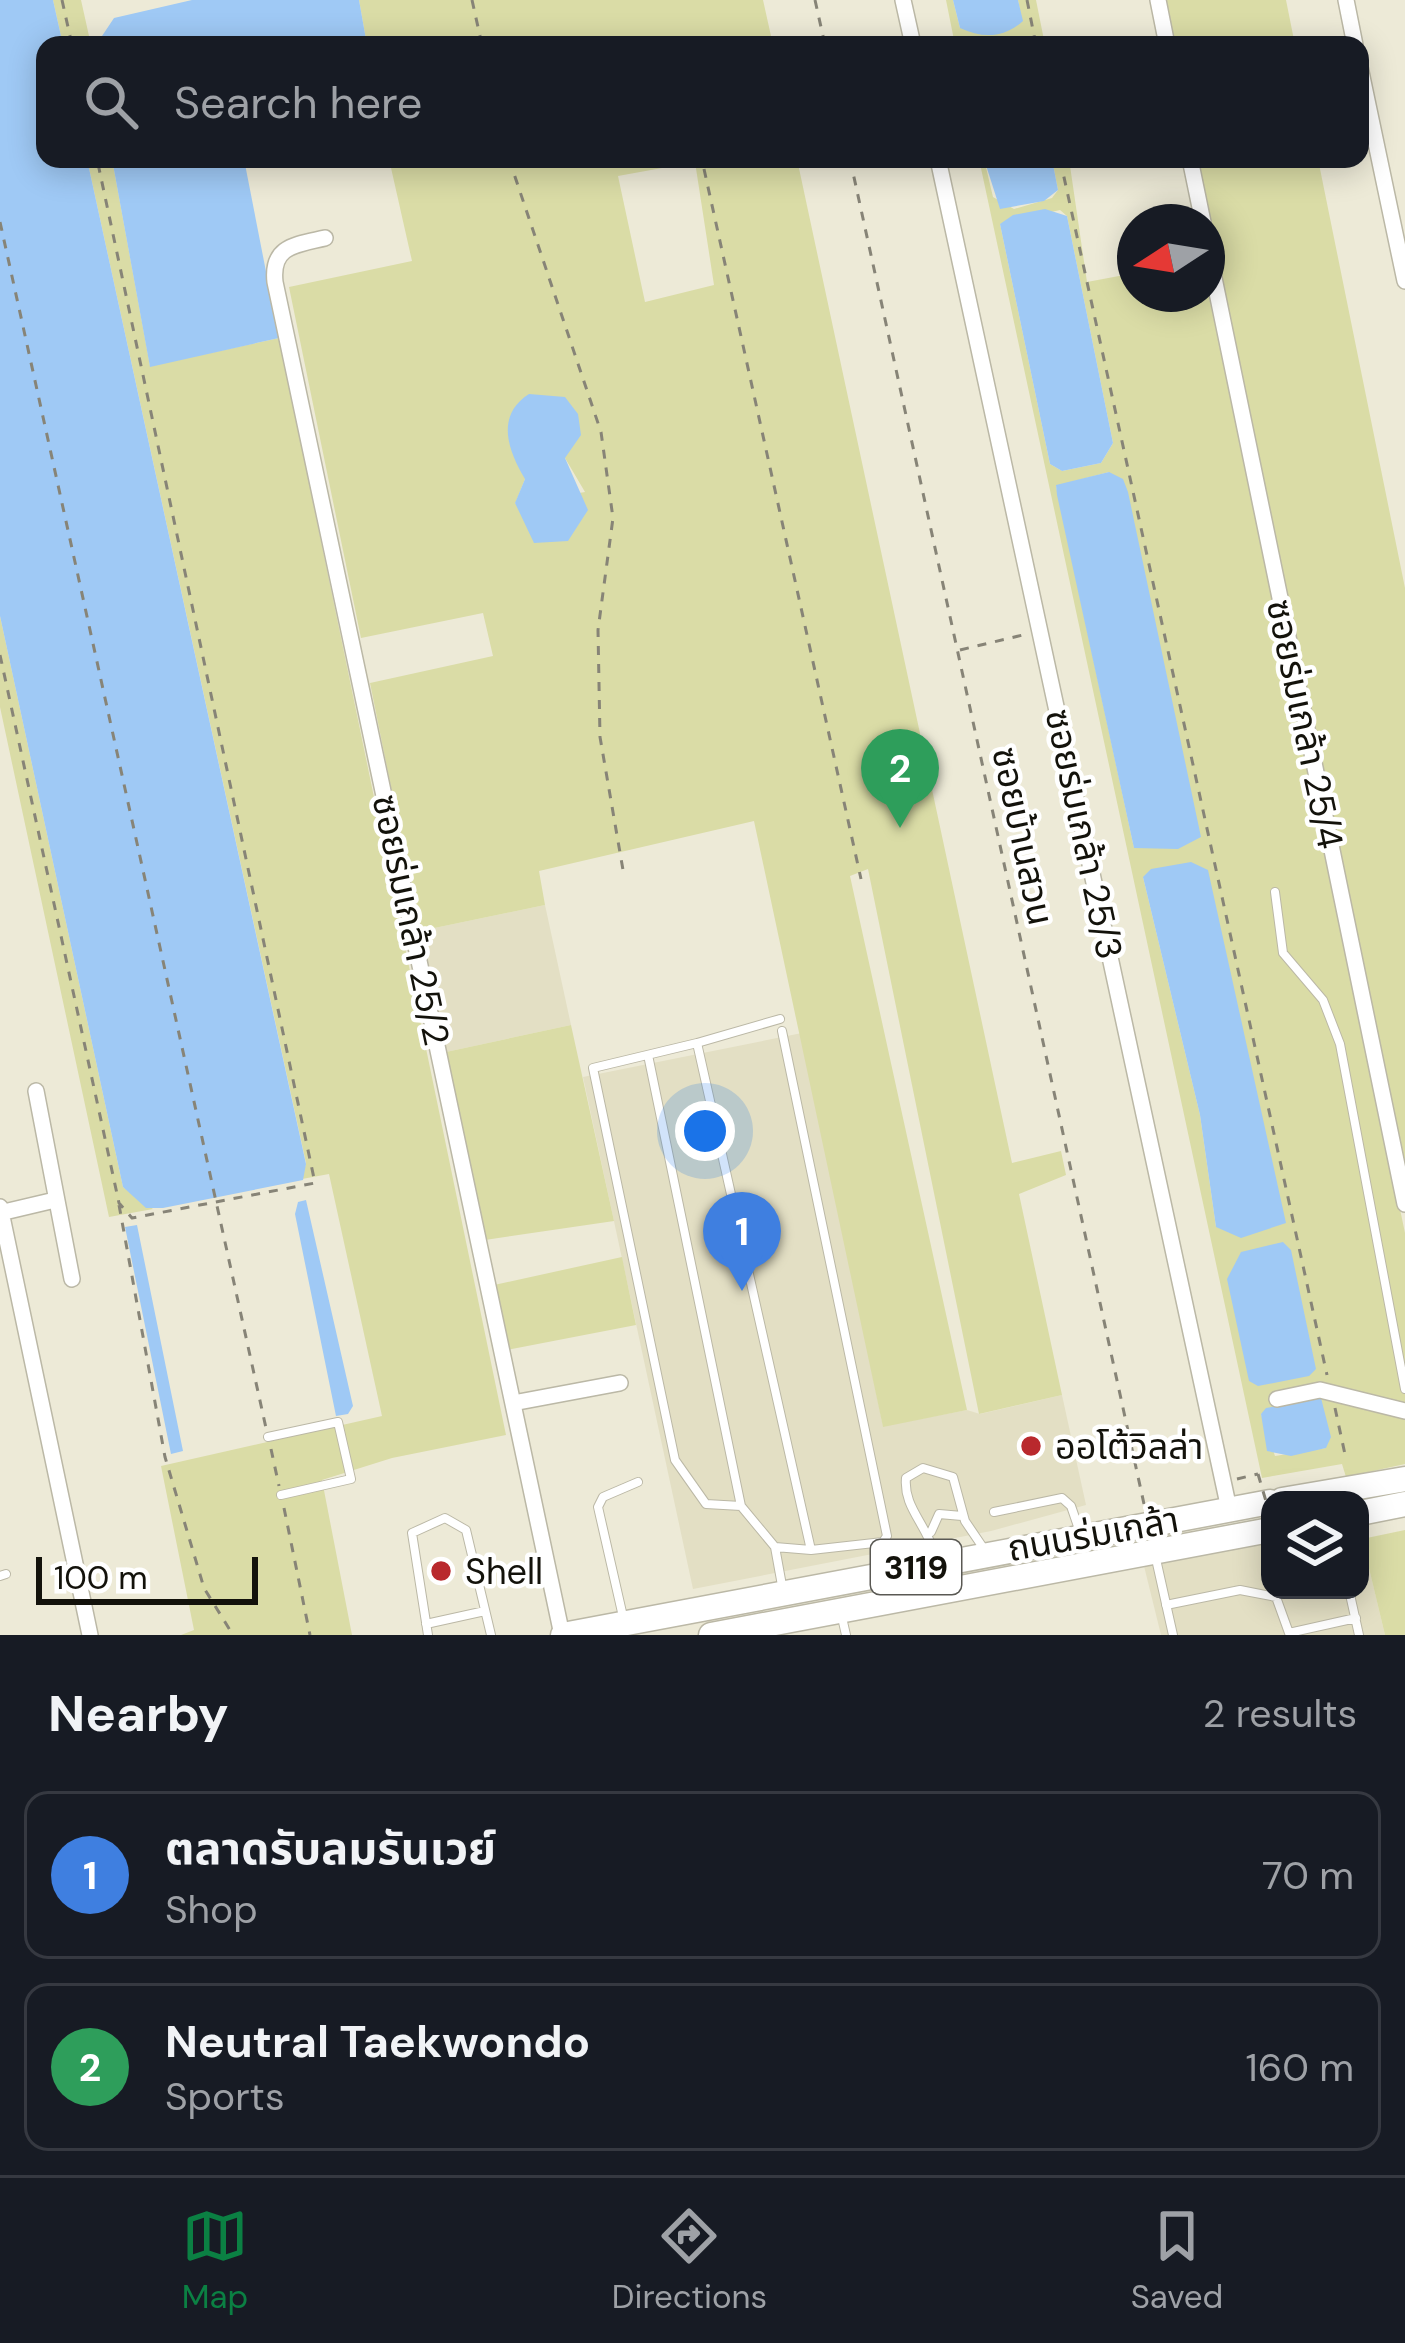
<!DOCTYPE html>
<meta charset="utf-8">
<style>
body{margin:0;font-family:"DM Sans","Noto Sans Thai",sans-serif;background:#20242c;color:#f1f3f6}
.controls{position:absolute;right:36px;bottom:36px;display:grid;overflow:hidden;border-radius:24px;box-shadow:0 6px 30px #0003}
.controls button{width:108px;height:108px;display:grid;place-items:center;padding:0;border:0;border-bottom:3px solid #363941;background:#171b24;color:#f1f3f6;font:60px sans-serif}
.compass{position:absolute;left:1117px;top:204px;width:108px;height:108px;border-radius:50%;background:#171b24;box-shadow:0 6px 30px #0003;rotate:258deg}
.scale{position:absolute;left:36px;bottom:30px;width:222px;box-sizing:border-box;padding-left:12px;border:6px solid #13120b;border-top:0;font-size:33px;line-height:42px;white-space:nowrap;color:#13120b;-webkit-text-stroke:9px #fff;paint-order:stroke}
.you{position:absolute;left:705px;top:1131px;width:42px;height:42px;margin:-30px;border:9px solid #fff;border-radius:50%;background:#1a73e8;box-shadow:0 0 0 18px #1a73e833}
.badge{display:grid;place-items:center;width:78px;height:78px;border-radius:50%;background:#0b8043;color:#fff;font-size:39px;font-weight:700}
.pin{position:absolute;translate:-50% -99px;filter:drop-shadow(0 3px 6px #0008)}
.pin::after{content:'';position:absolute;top:63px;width:42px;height:36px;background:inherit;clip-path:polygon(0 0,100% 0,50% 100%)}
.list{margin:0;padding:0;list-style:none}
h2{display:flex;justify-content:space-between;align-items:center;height:156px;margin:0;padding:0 48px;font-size:51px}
h2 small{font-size:39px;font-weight:400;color:#9ea1a6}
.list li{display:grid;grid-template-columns:78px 1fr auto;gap:36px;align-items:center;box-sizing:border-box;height:168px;margin:0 24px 24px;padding:0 24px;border:3px solid #363941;border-radius:24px}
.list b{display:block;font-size:45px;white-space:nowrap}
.list p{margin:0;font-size:39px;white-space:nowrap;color:#9ea1a6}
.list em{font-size:39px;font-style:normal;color:#9ea1a6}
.icon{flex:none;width:66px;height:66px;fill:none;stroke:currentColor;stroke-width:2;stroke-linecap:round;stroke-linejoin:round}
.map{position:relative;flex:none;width:1405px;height:1635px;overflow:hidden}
.search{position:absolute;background:#171b24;box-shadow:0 6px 30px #0003;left:36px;right:36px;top:36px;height:132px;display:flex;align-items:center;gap:30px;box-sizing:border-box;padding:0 42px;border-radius:24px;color:#9ea1a6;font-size:45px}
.sheet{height:540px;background:#171b24}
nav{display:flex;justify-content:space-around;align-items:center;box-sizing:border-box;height:168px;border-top:3px solid #363941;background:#171b24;font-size:33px;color:#9ea1a6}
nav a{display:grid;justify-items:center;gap:6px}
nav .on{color:#0b8043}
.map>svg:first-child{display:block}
.built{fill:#e3dfc4}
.green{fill:#dadca6;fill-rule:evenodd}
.water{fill:#9fc9f5}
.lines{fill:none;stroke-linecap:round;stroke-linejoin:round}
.service-casing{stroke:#bbb8a6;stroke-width:10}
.minor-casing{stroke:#bbb8a6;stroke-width:18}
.primary-casing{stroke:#bbb8a6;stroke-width:27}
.path{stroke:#878477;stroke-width:3;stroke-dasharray:9 9;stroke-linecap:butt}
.service{stroke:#fff;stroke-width:8}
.minor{stroke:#fff;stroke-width:15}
.primary{stroke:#fff;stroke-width:24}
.path-bridge{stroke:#878477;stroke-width:3;stroke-dasharray:9 9;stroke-linecap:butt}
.poi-dot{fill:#b9292d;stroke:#fff;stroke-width:4.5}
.labels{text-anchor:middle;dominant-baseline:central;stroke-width:9;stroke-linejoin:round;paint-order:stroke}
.shield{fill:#fff;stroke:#5a5954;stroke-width:3}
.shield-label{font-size:33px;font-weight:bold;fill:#13120b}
.street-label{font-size:36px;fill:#13120b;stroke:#fff}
.poi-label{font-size:36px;fill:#13120b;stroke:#fff;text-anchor:start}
</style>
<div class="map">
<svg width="1405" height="1635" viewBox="0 0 1405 1635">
<rect width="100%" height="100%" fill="#edead7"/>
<path class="built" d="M545,905L571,1025L446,1052L420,931Z
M802,1033L883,1426L967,1410L980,1414L1062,1395L1086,1505L991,1531L693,1589L583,1077Z
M1360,1530L1385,1635H1161L1144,1566L1270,1541V1590H1360Z"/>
<path class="green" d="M53,0H81L91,45H63Z
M359,0H763L773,45H367Z
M946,0H953L960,28L1022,21L1018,0H1036L1045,45H955Z
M1166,0H1286L1295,45H1175Z
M87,159H112L150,366L279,338L506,1435L392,1458L322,1480L352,1635H181L194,1630L161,1466L382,1416L329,1174L302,1179L306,1163Z
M389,159H797L1012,1163L1061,1151L1066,1175L1019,1194L1062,1395L979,1414L868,869L850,876L967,1410L883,1427L754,821L539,871L545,905L420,931L370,683L493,656L483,613L361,638L289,287L412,261ZM695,162L714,285L645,302L618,176ZM565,458L585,492L515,504L525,479Z
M979,159H984L993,197L1014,209L1052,198L1058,190L1052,159H1069L1087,282L1135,273V294H1207V287L1405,1233V1464L1346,1477L1342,1464L1262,1478ZM1060,210L1067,216L1113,443L1101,463L1062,471L1050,464L1000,224ZM1109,472L1134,848L1056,486ZM1143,877L1243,1034L1285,1223L1216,1227L1200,1115ZM1303,1399L1326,1448L1275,1456L1261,1414Z
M1198,159H1318L1405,588V1173Z
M0,616L123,1187L153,1209L109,1217L0,707Z
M571,1025L614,1221L485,1240L446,1052Z
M622,1257L636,1325L507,1350L494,1285Z
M1405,1530V1635H1385L1362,1539Z"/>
<path class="water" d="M0,0H53L63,45H45V159H87L306,1164L303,1180L163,1208H146L123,1187L0,616Z
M192,0H359L367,45H96L114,18Z
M953,0H1018L1023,21C1003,39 982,38 960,28Z
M112,159H244L279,338L150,367Z
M984,159H1052L1058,190L1044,201L1000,209Z
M1045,209L1067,216L1113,443L1101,463L1062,471L1050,464L1000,224L1013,215Z
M529,394L565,397L578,414L581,435L565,458L588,510L568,541L534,543L515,503L525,479C507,449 496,415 529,394Z
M1109,472L1123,479L1128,492L1201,837L1178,849L1134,848L1057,495L1056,485Z
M1191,862L1208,870L1286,1223L1241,1238L1216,1227L1200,1115L1143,877L1151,869Z
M306,1200L353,1406L348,1414L336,1416L295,1214L298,1202Z
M137,1225L183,1451L171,1454L125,1227Z
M1283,1242L1291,1250L1316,1369L1309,1376L1258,1386L1249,1381L1227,1279L1241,1252Z
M1321,1398L1331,1437L1326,1448L1291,1456L1267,1451L1261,1414L1266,1408Z"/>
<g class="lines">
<g class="service-casing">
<path id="service" d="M1275,892L1283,953L1323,1000L1340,1044L1405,1389
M780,1019L697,1043L811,1550
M697,1043L593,1068L675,1460L706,1504L741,1506L775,1547L811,1550L883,1542L887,1536L782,1031
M648,1055L741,1506
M268,1437L338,1422L351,1479L281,1495
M994,1512L1062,1498L1071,1506L1081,1535
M931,1532L939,1514L962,1516
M775,1547L783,1591
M1156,1559L1173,1635
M936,1561C929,1525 903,1509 906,1478L923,1468L953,1477L965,1521L984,1549
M0,1576L6,1574
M1349,1590L1359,1635
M1166,1605L1240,1590L1276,1597L1289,1633L1356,1618
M841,1613L846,1635
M624,1621L598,1507L603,1497L638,1482
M426,1624L485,1611
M428,1635L412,1533L445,1518L466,1530L491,1635"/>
</g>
<g class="minor-casing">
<path id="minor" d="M903,0L913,45
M1158,0L1167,45
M1346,0L1355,45
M1360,67L1405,281
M938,159L1229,1509
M1190,159L1203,222
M325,238C295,245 271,246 275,282L562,1635
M1207,244L1405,1204
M36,1091L72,1279
M0,1207L90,1635
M0,1213L55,1200
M1277,1399L1320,1390L1405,1411
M513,1403L620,1383"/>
</g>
<g class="primary-casing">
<path id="primary" d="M1282,1500L1405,1479
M1360,1513L1405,1504
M563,1635L1270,1502
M711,1635L1270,1530"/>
</g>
<path class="path" d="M62,0L72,45
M472,0L482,45
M815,0L825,45
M1027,0L1036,45
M509,159L601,432L613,518L598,630L600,737L623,870
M850,159L1144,1504
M1060,159L1327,1375
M704,169L861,879
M0,222L266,1428
M960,650L1027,634
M0,655L119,1203L132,1218L315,1183L97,159
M119,1205L165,1457L204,1588L233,1635
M1335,1408L1346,1459
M271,1449L279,1486
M1237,1479L1258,1474
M284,1508L310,1635"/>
<use href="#service" class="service"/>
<use href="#minor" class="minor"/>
<use href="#primary" class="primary"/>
<path class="path-bridge" d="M1258,1474L1270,1515"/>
</g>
<g class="poi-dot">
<circle cx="1031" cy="1446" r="12"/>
<circle cx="441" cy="1571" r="12"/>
</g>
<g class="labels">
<rect class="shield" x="871" y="1540" width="90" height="54" rx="9"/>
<g class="shield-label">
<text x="916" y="1567">3119</text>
</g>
<g class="street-label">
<text transform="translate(1305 724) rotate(78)">ซอยร่มเกล้า 25/4</text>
<text transform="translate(1084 834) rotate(78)">ซอยร่มเกล้า 25/3</text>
<text transform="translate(1023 836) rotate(78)">ซอยบ้านสวน</text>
<text transform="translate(411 920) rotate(78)">ซอยร่มเกล้า 25/2</text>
<text transform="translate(1093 1534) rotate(-10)">ถนนร่มเกล้า</text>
</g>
<g class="poi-label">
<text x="1055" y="1446">ออโต้วิลล่า</text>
<text x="465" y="1571">Shell</text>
</g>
</g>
</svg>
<div class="controls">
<button><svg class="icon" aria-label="layers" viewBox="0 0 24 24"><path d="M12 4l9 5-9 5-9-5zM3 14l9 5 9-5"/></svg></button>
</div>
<svg class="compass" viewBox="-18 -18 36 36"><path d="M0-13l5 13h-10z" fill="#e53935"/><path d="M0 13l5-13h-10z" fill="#9ea1a6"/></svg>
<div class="scale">100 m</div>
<div class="you"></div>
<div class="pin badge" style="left:742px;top:1291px;background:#3f7fe0">1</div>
<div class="pin badge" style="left:900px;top:828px;background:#2e9e5b">2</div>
<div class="search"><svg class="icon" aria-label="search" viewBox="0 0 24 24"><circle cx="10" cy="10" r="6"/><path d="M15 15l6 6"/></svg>Search here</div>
</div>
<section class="sheet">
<h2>Nearby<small>2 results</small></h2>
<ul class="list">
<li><span class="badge" style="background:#3f7fe0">1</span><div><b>ตลาดรับลมรันเวย์</b><p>Shop</p></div><em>70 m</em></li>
<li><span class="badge" style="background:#2e9e5b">2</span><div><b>Neutral Taekwondo</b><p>Sports</p></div><em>160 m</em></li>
</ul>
</section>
<nav>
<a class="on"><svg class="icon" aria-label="map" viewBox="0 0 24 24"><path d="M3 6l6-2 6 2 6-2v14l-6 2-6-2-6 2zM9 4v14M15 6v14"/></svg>Map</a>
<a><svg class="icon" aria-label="directions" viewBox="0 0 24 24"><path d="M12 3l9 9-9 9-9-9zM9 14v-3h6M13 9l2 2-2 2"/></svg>Directions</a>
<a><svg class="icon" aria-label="saved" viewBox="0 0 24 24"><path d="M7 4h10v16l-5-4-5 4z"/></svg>Saved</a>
</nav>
